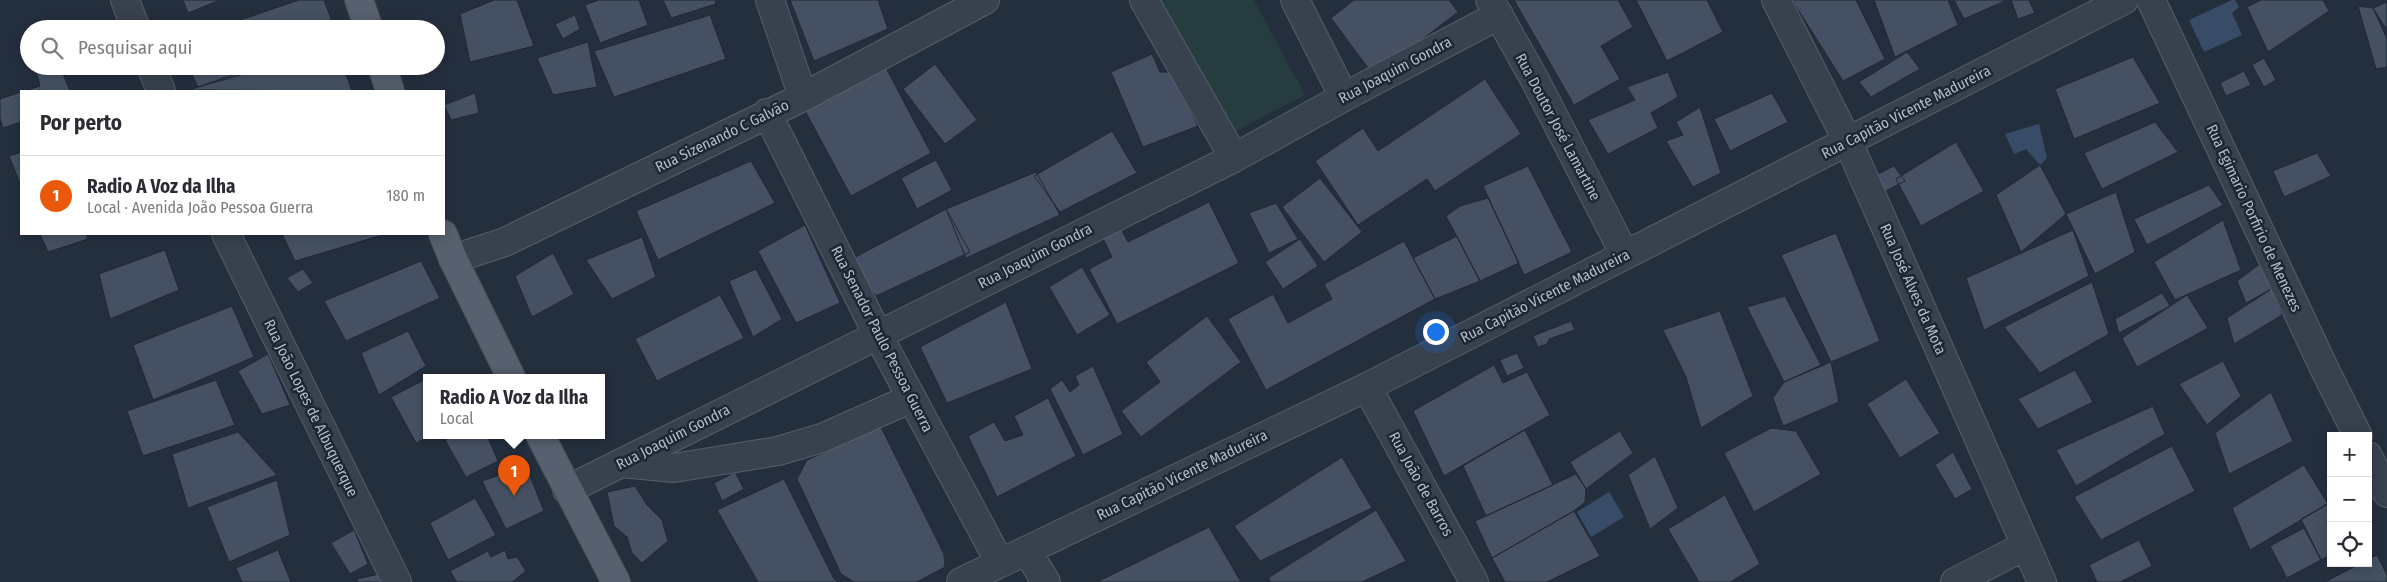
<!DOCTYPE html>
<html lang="pt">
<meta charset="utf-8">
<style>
body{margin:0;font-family:"Fira Sans Condensed",sans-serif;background:#f7f7f7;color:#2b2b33}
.controls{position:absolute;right:15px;bottom:15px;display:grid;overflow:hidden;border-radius:0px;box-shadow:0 2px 12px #0003}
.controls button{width:45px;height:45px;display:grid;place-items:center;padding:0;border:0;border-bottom:1px solid #e1e1e2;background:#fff;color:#2b2b33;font:25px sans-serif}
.you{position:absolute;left:1435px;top:331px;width:18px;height:18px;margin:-12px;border:4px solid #fff;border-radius:50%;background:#1a73e8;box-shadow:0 0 0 8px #1a73e833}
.badge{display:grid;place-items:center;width:32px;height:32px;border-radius:50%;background:#ea580c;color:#fff;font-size:16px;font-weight:700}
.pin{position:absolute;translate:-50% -41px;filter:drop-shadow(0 1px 2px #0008)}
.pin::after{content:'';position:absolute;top:26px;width:18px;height:15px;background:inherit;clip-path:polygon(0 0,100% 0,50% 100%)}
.popup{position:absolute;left:423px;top:374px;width:182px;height:65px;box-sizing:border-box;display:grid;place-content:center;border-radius:0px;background:#fff;filter:drop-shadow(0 1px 4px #0005);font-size:16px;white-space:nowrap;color:#7c7c81}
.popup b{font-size:19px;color:#2b2b33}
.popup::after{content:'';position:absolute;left:50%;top:100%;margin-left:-10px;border:10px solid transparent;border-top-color:#fff}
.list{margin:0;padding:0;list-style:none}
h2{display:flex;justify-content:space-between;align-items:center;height:65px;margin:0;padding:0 20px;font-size:21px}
h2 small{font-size:16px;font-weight:400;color:#7c7c81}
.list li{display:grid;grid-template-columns:32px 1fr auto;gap:15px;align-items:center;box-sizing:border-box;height:80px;padding:0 20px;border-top:1px solid #e1e1e2}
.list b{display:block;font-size:19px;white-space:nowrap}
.list p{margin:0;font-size:16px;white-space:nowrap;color:#7c7c81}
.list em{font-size:16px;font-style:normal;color:#7c7c81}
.icon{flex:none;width:28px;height:28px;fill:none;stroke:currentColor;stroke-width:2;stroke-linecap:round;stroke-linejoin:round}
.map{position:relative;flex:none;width:2387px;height:582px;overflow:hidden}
.search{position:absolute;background:#fff;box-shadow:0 2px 12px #0003;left:20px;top:20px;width:425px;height:55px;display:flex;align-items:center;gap:12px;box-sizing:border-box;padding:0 18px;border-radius:28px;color:#7c7c81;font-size:19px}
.panel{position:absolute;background:#fff;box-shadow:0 2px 12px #0003;left:20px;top:90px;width:425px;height:145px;border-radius:0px}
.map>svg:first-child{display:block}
.green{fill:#263c3f}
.water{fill:#394c67}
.building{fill:#455162;stroke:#1f2835}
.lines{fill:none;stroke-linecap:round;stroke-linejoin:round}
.street-casing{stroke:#565f6c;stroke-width:30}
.primary-casing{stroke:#414a57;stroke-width:30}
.street{stroke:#38414e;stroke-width:28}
.primary{stroke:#56606e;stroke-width:28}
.labels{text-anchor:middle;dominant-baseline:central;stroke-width:5;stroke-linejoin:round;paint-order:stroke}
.street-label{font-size:15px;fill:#b4bcc9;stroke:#1d2633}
</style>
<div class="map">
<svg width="2387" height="582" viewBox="0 0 2387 582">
<rect width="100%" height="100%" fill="#242f3e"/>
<path class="green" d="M1158,0H1254L1305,95L1229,135Z"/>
<path class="water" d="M2232,0H2235L2239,7L2232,13L2242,35L2204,52L2189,20Z
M2039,124L2047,158L2040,165L2026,149L2014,154L2005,134Z
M1609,492L1624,517L1591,537L1577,512Z"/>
<path class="building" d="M183,0H220L188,13Z
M299,0H324L335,29H214Z
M494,0H517L534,46L470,62L460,14Z
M599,0H639L648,25L600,43L585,5Z
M663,0H715L716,4L671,18Z
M790,0H878L888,29L814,61Z
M1354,0H1449L1458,12L1374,76L1331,18Z
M1514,0H1618L1633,27L1601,46L1620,79L1574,105Z
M1636,0H1707L1723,32L1667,61Z
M1792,0H1856L1885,59L1843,81Z
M1874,0H1948L1958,25L1895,57Z
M1954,0H2007L1964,19Z
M2011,0H2029L2035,13L2018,19Z
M2261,0H2323L2329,11L2268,52L2247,7Z
M2387,2V30L2373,8Z
M2358,6L2373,8L2387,39V67L2376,69Z
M575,15L580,29L563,39L555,24Z
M710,15L726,59L614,97L594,51Z
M588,42L597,87L553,95L537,58Z
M1907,52L1920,69L1871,97L1859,82Z
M1152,54L1160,72H1170L1198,126L1143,147L1111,72Z
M2133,57L2160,103L2074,139L2055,89Z
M2264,58L2276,80L2264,87L2252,65Z
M935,64L977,120L945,144L903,89Z
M49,66H60L70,91H24L40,86L36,71Z
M188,66H272L198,87Z
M259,66H343L352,91L189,90Z
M885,66L931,153L851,196L804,109Z
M2244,71L2251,85L2226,96L2220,83Z
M1668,72L1678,97L1651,113L1658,128L1608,154L1588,120L1635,100L1627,87Z
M1485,79L1521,134L1435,191L1427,179L1358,225L1315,161L1363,128L1378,151Z
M21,92V122L3,128L0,118V99Z
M475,93L479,113L451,120L444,105Z
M1772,93L1788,122L1730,151L1714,119Z
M1700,107L1721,173L1693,187L1666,141L1683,135L1676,122Z
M2155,122L2178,152L2102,189L2084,153Z
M1112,131L1137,173L1060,212L1034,176Z
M1956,142L1984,191L1921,226L1896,179Z
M21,152V186L9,156Z
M2317,153L2331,176L2284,197L2273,171Z
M936,160L952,190L917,209L901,178Z
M751,161L775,203L658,260L636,211Z
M2040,165L2066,214L2021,252L1996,195Z
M1528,166L1572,252L1524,275L1483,186Z
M1894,166L1905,181L1886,191L1872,177Z
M1036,172L1060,215L966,258L946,209Z
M1320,178L1362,232L1324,262L1282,207Z
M2209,185L2223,205L2147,245L2134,219Z
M2116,192L2135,252L2095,274L2066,214Z
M1488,198L1519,263L1480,281L1446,216L1460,206Z
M1209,202L1239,263L1117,324L1089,269L1112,257L1100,232L1118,223L1128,242Z
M1276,203L1298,239L1269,253L1249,213Z
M946,209L970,252L876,296L850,260Z
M2223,220L2241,270L2175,300L2154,262Z
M805,225L840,303L796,323L758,251Z
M2073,230L2089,276L1984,330L1966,278Z
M1836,233L1880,341L1831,362L1781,255Z
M40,234H86L88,239L48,252Z
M282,234H386L295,261Z
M1457,236L1480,281L1435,299L1413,258Z
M642,237L656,277L612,299L586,260Z
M1300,239L1318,266L1283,289L1265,262Z
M1404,241L1435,299L1266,390L1228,319L1273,294L1288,323L1332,299L1324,284Z
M165,250L179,290L110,319L99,274Z
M553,253L574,294L532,317L515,276Z
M421,261L440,298L346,341L324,301Z
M2261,263L2273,288L2246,303L2237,281Z
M1082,267L1110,315L1077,335L1049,287Z
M303,269L313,283L298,292L287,278Z
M756,269L782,319L753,337L729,281Z
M2092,282L2109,334L2040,373L2004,327Z
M2273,288L2282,315L2234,344L2227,318Z
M2162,293L2170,306L2119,333L2113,312L2115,319Z
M720,295L744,338L657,381L635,339Z
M2187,295L2208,328L2137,367L2122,338Z
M1785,296L1821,365L1784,382L1747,307Z
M1006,302L1032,369L947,403L920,347Z
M232,306L254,357L153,400L133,345Z
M1720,311L1753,396L1701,428L1686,377L1663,330Z
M1207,316L1241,362L1141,437L1121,411L1160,382L1146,362Z
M1571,321L1575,330L1549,339L1547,344L1538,347L1533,336Z
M408,331L426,366L379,395L361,353Z
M1517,353L1524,368L1507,376L1500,360Z
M268,354L290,405L262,414L238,371Z
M2223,361L2241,396L2207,425L2179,384Z
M1831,362L1839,402L1783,426L1773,398L1784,382Z
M1494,365L1503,383L1527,372L1550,415L1444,476L1413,411Z
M1093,366L1123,434L1083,455L1050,389L1062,380L1070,392L1079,385L1075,376Z
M2075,370L2093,402L2038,429L2018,399Z
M426,379V435H432L416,443L391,397Z
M1906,379L1940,433L1900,458L1867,404Z
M216,380L235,425L143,456L127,411Z
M2271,392L2293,441L2229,474L2215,433Z
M1048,398L1076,456L997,497L968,436L994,422L1005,441L1023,435L1014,416Z
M2153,406L2165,434L2076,486L2056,450Z
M881,427L944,554L945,567L917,582H854L841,574L797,479L807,460Z
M1771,428L1796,431L1821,474L1754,512L1724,453Z
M1525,430L1553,485L1486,516L1463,466Z
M1620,431L1633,453L1586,489L1570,462Z
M238,432L277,475L188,508L172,454Z
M453,435H487L498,461L466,477L445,440Z
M2172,446L2195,491L2101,540L2074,497Z
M1953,452L1972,489L1955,499L1935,465Z
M1655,456L1678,508L1650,529L1628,475Z
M1342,457L1372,508L1260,561L1234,526Z
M2304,465L2328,504L2250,550L2232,508Z
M526,466L544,511L506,529L482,481Z
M735,472L744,489L722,501L714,483Z
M1576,474L1586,489L1585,502L1574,511L1492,558L1475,521Z
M784,479L834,579L838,582H758L717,510Z
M277,480L290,535L229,562L207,507Z
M635,486L647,505L662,520L668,541L642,563L632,553L627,537L614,526L607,492Z
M1725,495L1760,564L1730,582H1699L1668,529Z
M475,498L496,535L448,560L430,523Z
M2331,502V555L2321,560L2301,519Z
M1376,510L1406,561L1362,582H1271L1268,578Z
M1574,511L1600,556L1547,582H1505L1492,558Z
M1209,527L1241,582H1097Z
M2304,528L2321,560L2287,578L2270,546Z
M354,530L368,564L350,574L331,543Z
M2139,540L2152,566L2120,582H2097L2089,565Z
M278,550L291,582H242L236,568Z
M505,550L508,559L517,557L526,571L512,582H457L450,571L488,551L491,557Z
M2377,555L2387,575V582H2325L2361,563H2368V559Z
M379,574L382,582H358L357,579Z"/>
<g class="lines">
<g class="street-casing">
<path id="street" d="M125,0L136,29
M770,0L803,97
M1144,0L1234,158
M1295,0L1344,97
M1490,0L1536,82L1625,255
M1776,0L1848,142L2042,582
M2151,0L2325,370L2358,436
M151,66L161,91
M767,113L878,335L1000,563
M226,234L397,582
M453,259L505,242L803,97L985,0
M1367,387L1474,582
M2368,456L2387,493
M621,463L674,468L778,451L822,438L912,398
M567,490L1234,158L1344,97L1499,15
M1027,551L1046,582
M961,582L1367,387L2124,0
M1955,582L2025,546"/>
</g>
<g class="primary-casing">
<path id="primary" d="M359,0L369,29
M382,66L390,91
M443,234L453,259L511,377
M540,435L616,582"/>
</g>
<use href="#street" class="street"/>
<use href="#primary" class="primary"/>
</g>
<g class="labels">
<g class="street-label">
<text transform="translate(1395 70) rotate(-28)">Rua Joaquim Gondra</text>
<text transform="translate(1906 112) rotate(-27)">Rua Capitão Vicente Madureira</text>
<text transform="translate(1558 127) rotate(62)">Rua Doutor José Lamartine</text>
<text transform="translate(722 136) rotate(-26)">Rua Sizenando C Galvão</text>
<text transform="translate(2254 218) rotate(65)">Rua Egimario Porfirio de Menezes</text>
<text transform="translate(1035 256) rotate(-27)">Rua Joaquim Gondra</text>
<text transform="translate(1913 289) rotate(66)">Rua José Alves da Mota</text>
<text transform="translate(1545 296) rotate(-27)">Rua Capitão Vicente Madureira</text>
<text transform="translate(882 339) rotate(63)">Rua Senador Paulo Pessoa Guerra</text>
<text transform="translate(311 408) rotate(64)">Rua João Lopes de Albuquerque</text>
<text transform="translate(673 437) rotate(-27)">Rua Joaquim Gondra</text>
<text transform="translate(1182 475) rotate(-26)">Rua Capitão Vicente Madureira</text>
<text transform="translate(1421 484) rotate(61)">Rua João de Barros</text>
</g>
</g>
</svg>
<div class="controls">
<button>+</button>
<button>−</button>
<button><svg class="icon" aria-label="locate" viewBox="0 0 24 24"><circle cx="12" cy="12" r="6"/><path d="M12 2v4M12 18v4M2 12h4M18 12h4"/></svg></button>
</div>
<div class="you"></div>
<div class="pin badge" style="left:514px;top:496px">1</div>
<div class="popup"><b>Radio A Voz da Ilha</b>Local</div>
<div class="search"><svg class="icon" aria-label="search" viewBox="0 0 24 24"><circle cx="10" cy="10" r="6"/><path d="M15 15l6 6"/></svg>Pesquisar aqui</div>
<section class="panel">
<h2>Por perto<small></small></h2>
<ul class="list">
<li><span class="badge">1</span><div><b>Radio A Voz da Ilha</b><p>Local · Avenida João Pessoa Guerra</p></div><em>180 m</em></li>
</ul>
</section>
</div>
